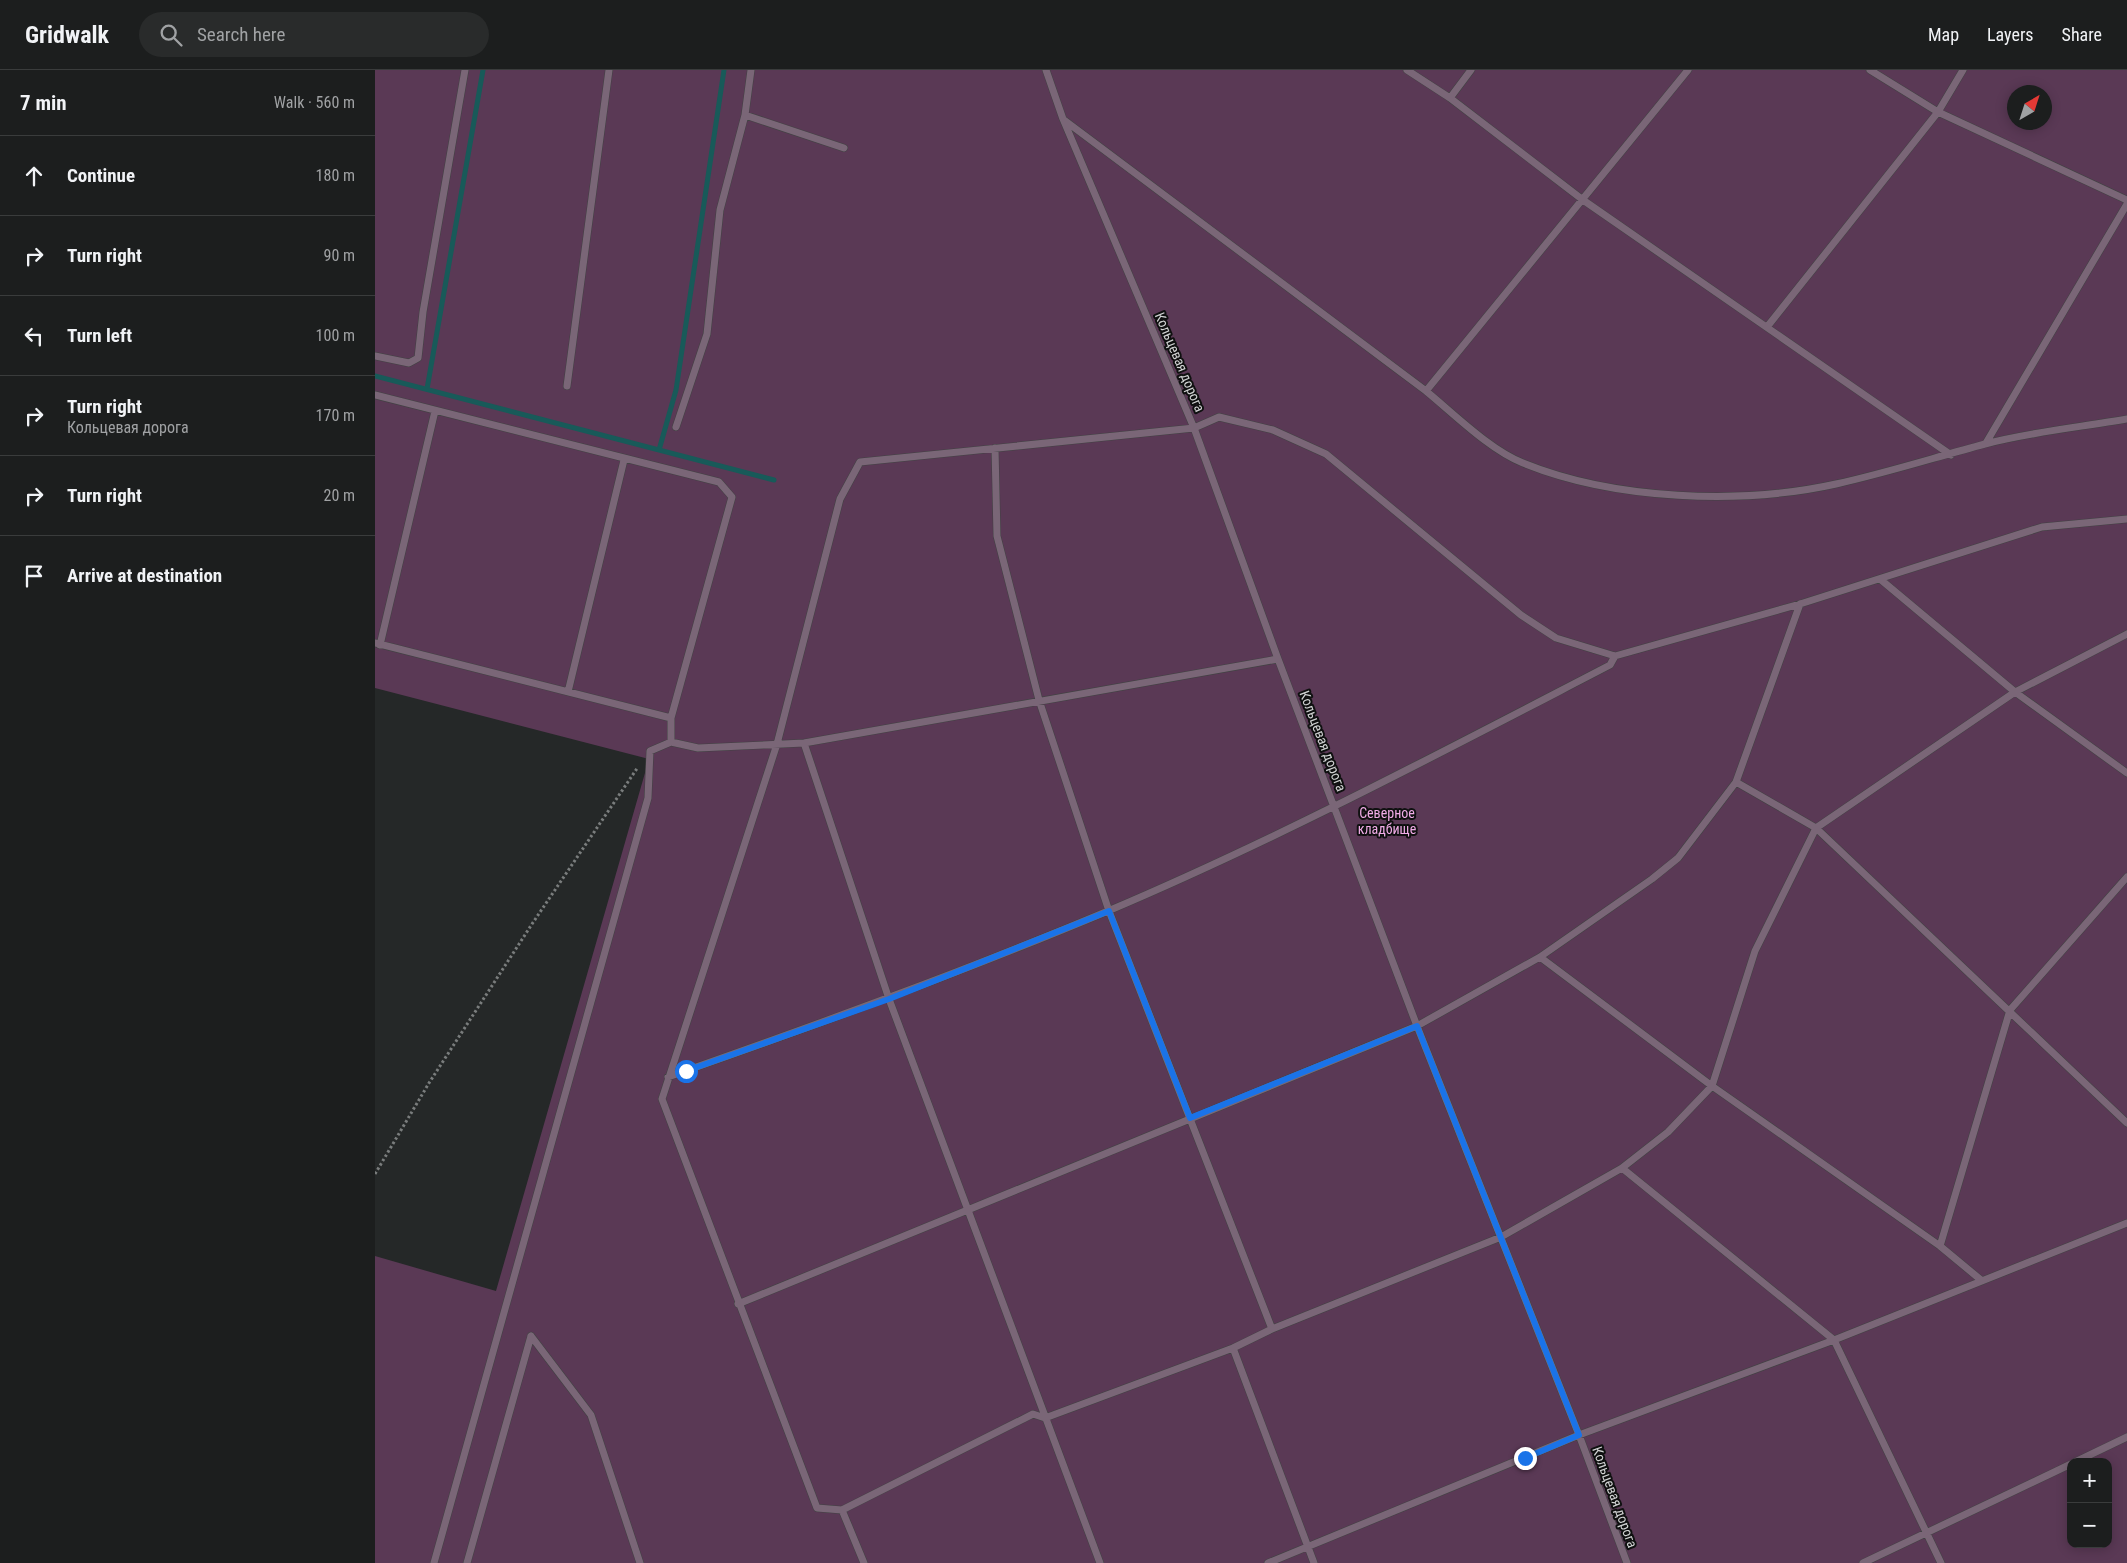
<!DOCTYPE html>
<meta charset="utf-8">
<style>
body{margin:0;font-family:"Roboto Condensed",sans-serif;background:#292b2b;color:#f1f3f6}
.controls{position:absolute;right:15px;bottom:15px;display:grid;overflow:hidden;border-radius:10px;box-shadow:0 2px 12px #0003}
.controls button{width:45px;height:45px;display:grid;place-items:center;padding:0;border:0;border-bottom:1px solid #3a3c3c;background:#1c1e1e;color:#f1f3f6;font:25px sans-serif}
.compass{position:absolute;left:1632px;top:15px;width:45px;height:45px;border-radius:50%;background:#1c1e1e;box-shadow:0 2px 12px #0003;rotate:39deg}
.stop{position:absolute;width:15px;height:15px;margin:-11px;border:4px solid #1a73e8;border-radius:50%;background:#fff}
.stop.end{background:#1a73e8;border-color:#fff;box-shadow:0 1px 5px #0008}
.list{margin:0;padding:0;list-style:none}
h2{display:flex;justify-content:space-between;align-items:center;height:65px;margin:0;padding:0 20px;font-size:21px}
h2 small{font-size:16px;font-weight:400;color:#a0a2a4}
.list li{display:grid;grid-template-columns:32px 1fr auto;gap:15px;align-items:center;box-sizing:border-box;height:80px;padding:0 20px;border-top:1px solid #3a3c3c}
.list b{display:block;font-size:19px;white-space:nowrap}
.list p{margin:0;font-size:16px;white-space:nowrap;color:#a0a2a4}
.list em{font-size:16px;font-style:normal;color:#a0a2a4}
.icon{flex:none;width:28px;height:28px;fill:none;stroke:currentColor;stroke-width:2;stroke-linecap:round;stroke-linejoin:round}
.map{position:relative;flex:none;width:1752px;height:1493px;overflow:hidden}
header{display:flex;align-items:center;gap:30px;box-sizing:border-box;height:70px;padding:0 25px;background:#1c1e1e;border-bottom:1px solid #3a3c3c}
header strong{font-size:24px}
nav{display:flex;gap:28px;margin-inline-start:auto;font-size:18px}
.search{width:350px;height:45px;background:#292b2b;display:flex;align-items:center;gap:12px;box-sizing:border-box;padding:0 18px;border-radius:28px;color:#a0a2a4;font-size:19px}
main{display:flex}
aside{flex:1;background:#1c1e1e}
.map>svg:first-child{display:block}
.green{fill:#5a3955;fill-rule:evenodd}
.lines{fill:none;stroke-linecap:round;stroke-linejoin:round}
.stream{stroke:#185a59;stroke-width:5}
.service-casing{stroke:#414343;stroke-width:8}
.path{stroke:#7a7d7d;stroke-width:3;stroke-dasharray:2.5 2.5;stroke-linecap:butt}
.service{stroke:#7a6677;stroke-width:7}
.route{stroke:#1a73e8;stroke-width:6}
.labels{text-anchor:middle;dominant-baseline:central;stroke-width:4;stroke-linejoin:round;paint-order:stroke}
.street-label{font-size:14px;fill:#d1d3d3;stroke:#0f1010}
.park-label{font-size:14px;fill:#f1ace7;stroke:#0f1010}
</style>
<header>
<strong>Gridwalk</strong>
<div class="search"><svg class="icon" aria-label="search" viewBox="0 0 24 24"><circle cx="10" cy="10" r="6"/><path d="M15 15l6 6"/></svg>Search here</div>
<nav><a>Map</a><a>Layers</a><a>Share</a></nav>
</header>
<main>
<aside>
<h2>7 min<small>Walk · 560 m</small></h2>
<ul class="list">
<li><svg class="icon" aria-label="ahead" viewBox="0 0 24 24"><path d="M12 20V5M6 11l6-6 6 6"/></svg><div><b>Continue</b></div><em>180 m</em></li>
<li><svg class="icon" aria-label="right" viewBox="0 0 24 24"><path d="M7 20v-9h11M14 6l5 5-5 5"/></svg><div><b>Turn right</b></div><em>90 m</em></li>
<li><svg class="icon" aria-label="left" viewBox="0 0 24 24"><path d="M17 20v-9H6M10 6l-5 5 5 5"/></svg><div><b>Turn left</b></div><em>100 m</em></li>
<li><svg class="icon" aria-label="right" viewBox="0 0 24 24"><path d="M7 20v-9h11M14 6l5 5-5 5"/></svg><div><b>Turn right</b><p>Кольцевая дорога</p></div><em>170 m</em></li>
<li><svg class="icon" aria-label="right" viewBox="0 0 24 24"><path d="M7 20v-9h11M14 6l5 5-5 5"/></svg><div><b>Turn right</b></div><em>20 m</em></li>
<li><svg class="icon" aria-label="arrive" viewBox="0 0 24 24"><path d="M6 21V4h12l-3 4 3 4H6"/></svg><div><b>Arrive at destination</b></div></li>
</ul>
</aside>
<div class="map">
<svg width="1752" height="1493" viewBox="0 0 1752 1493">
<rect width="100%" height="100%" fill="#252828"/>
<path class="green" d="M0,0H1752V1493H0V1186L121,1221L274,689L0,618ZM1640,22H1670V52H1640ZM1696,1392H1733V1474H1696Z"/>
<g class="lines">
<path class="stream" d="M0,306L399,410
M52,319L108,0
M284,380L301,320L349,0"/>
<g class="service-casing">
<path id="service" d="M671,0L688,49L819,358L903,589L1042,956L1204,1365L1252,1493
M1032,0L1075,28L1208,130L1576,385
M1495,0L1563,42L1752,130
M1075,28L1096,0
M370,45L469,78
M689,50L1051,321C1079,344 1115,380 1148,393C1239,430 1366,435 1461,414C1511,403 1561,387 1610,374C1655,362 1706,357 1752,349
M1392,257L1563,42L1588,0
M0,286L34,293L43,288L48,242L90,0
M192,316L234,0
M1051,321L1313,0
M0,325L344,412L357,427L296,648V672L323,678L429,673L903,589
M301,357L332,264L345,140L370,45L376,0
M1611,373L1752,134
M620,378L622,466L664,630L734,841L897,1259
M1505,509L1640,622L1752,703
M0,573L296,648
M5,575L60,341
M193,622L249,390
M429,673L514,929L725,1493
M1361,712L1441,758L1752,1053
M1165,887L1337,1016L1565,1176L1606,1210
M293,1007C441,955 588,902 733,841C905,768 1069,681 1235,595L1240,586
M1247,1098L1459,1270L1566,1493
M1565,1176L1635,940L1752,807
M363,1234L1042,956L1165,887L1277,809L1303,788L1361,712L1425,534
M156,1266L216,1345L265,1493
M858,1278L939,1493
M1700,1392L1752,1367
M467,1440L658,1344L670,1348L858,1278L897,1259L1126,1167L1247,1098L1293,1062L1337,1016L1380,881L1441,758L1640,622L1752,564
M59,1493L273,728L275,681L296,672
M92,1493L156,1266
M489,1493L467,1440L442,1438L287,1029L402,674L465,429L485,392L819,358L844,347L898,360L951,384L1146,545L1181,568L1240,586L1425,534L1667,457L1752,449
M893,1493L1204,1365L1459,1270L1752,1153
M1488,1493L1696,1394"/>
</g>
<path class="path" d="M0,1104L54,1013L157,854L263,697"/>
<use href="#service" class="service"/>
</g>
<g class="lines">
<path class="route" d="M311,1001L514,929L734,841L815,1048L1042,956L1204,1365L1150,1388"/>
</g>
<g class="labels">
<g class="street-label">
<text transform="translate(805 292) rotate(67)">Кольцевая дорога</text>
<text transform="translate(948 671) rotate(69)">Кольцевая дорога</text>
<text transform="translate(1240 1427) rotate(70)">Кольцевая дорога</text>
</g>
<g class="park-label">
<text x="1012" y="743">Северное<tspan x="1012" dy="16">кладбище</tspan></text>
</g>
</g>
</svg>
<div class="controls">
<button>+</button>
<button>−</button>
</div>
<svg class="compass" viewBox="-18 -18 36 36"><path d="M0-13l5 13h-10z" fill="#e53935"/><path d="M0 13l5-13h-10z" fill="#a0a2a4"/></svg>
<div class="stop" style="left:311px;top:1001px"></div>
<div class="stop end" style="left:1150px;top:1388px"></div>
</div>
</main>
